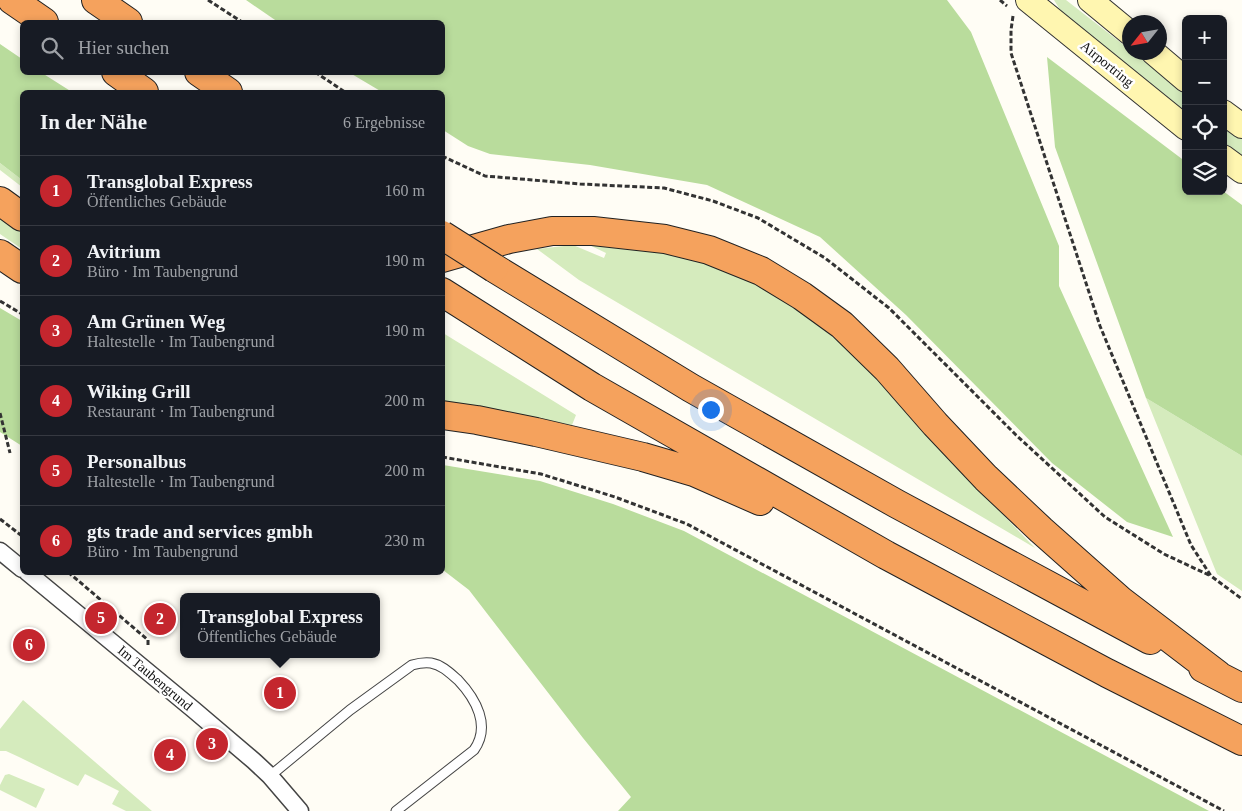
<!DOCTYPE html>
<html lang="de">
<meta charset="utf-8">
<style>
body{margin:0;font-family:"Times New Roman",serif;background:#20242c;color:#f1f3f6}
.controls{position:absolute;right:15px;top:15px;display:grid;overflow:hidden;border-radius:8px;box-shadow:0 2px 8px #0003}
.controls button{width:45px;height:45px;display:grid;place-items:center;padding:0;border:0;border-bottom:1px solid #363941;background:#171b24;color:#f1f3f6;font:25px sans-serif}
.compass{position:absolute;left:1122px;top:15px;width:45px;height:45px;border-radius:50%;background:#171b24;box-shadow:0 2px 8px #0003;rotate:239deg}
.you{position:absolute;left:710px;top:409px;width:18px;height:18px;margin:-12px;border:4px solid #fff;border-radius:50%;background:#1a73e8;box-shadow:0 0 0 8px #1a73e833}
.badge{display:grid;place-items:center;width:32px;height:32px;border-radius:50%;background:#c4262e;color:#fff;font-size:16px;font-weight:700}
.pin{position:absolute;translate:-50% -50%;border:2px solid #fff;box-shadow:0 1px 5px #0006}
.popup{position:absolute;left:180px;top:593px;width:200px;height:65px;box-sizing:border-box;display:grid;place-content:center;border-radius:8px;background:#171b24;filter:drop-shadow(0 1px 4px #0005);font-size:16px;white-space:nowrap;color:#9ea1a6}
.popup b{font-size:19px;color:#f1f3f6}
.popup::after{content:'';position:absolute;left:50%;top:100%;margin-left:-10px;border:10px solid transparent;border-top-color:#171b24}
.list{margin:0;padding:0;list-style:none}
h2{display:flex;justify-content:space-between;align-items:center;height:65px;margin:0;padding:0 20px;font-size:21px}
h2 small{font-size:16px;font-weight:400;color:#9ea1a6}
.list li{display:grid;grid-template-columns:32px 1fr auto;gap:15px;align-items:center;box-sizing:border-box;height:70px;padding:0 20px;border-top:1px solid #363941}
.list b{display:block;font-size:19px;white-space:nowrap}
.list p{margin:0;font-size:16px;white-space:nowrap;color:#9ea1a6}
.list em{font-size:16px;font-style:normal;color:#9ea1a6}
.icon{flex:none;width:28px;height:28px;fill:none;stroke:currentColor;stroke-width:2;stroke-linecap:round;stroke-linejoin:round}
.map{position:relative;flex:none;width:1242px;height:811px;overflow:hidden}
.search{position:absolute;background:#171b24;box-shadow:0 2px 8px #0003;left:20px;top:20px;width:425px;height:55px;display:flex;align-items:center;gap:12px;box-sizing:border-box;padding:0 18px;border-radius:8px;color:#9ea1a6;font-size:19px}
.panel{position:absolute;background:#171b24;box-shadow:0 2px 8px #0003;left:20px;top:90px;width:425px;height:485px;border-radius:8px}
.map>svg:first-child{display:block}
.green{fill:#d5ebbd}
.forest{fill:#b9dc9c}
.lines{fill:none;stroke-linecap:round;stroke-linejoin:round}
.lane-casing{stroke:#444;stroke-width:11}
.street-casing{stroke:#444;stroke-width:19}
.secondary-casing{stroke:#333;stroke-width:26}
.highway-casing{stroke:#222;stroke-width:30}
.path{stroke:#333;stroke-width:3;stroke-dasharray:5 2.5;stroke-linecap:butt}
.lane{stroke:#fff;stroke-width:9}
.street{stroke:#fff;stroke-width:16}
.secondary{stroke:#fff6b0;stroke-width:24}
.highway{stroke:#f5a25d;stroke-width:28}
.highway-bridge-casing{stroke:#222;stroke-width:30;stroke-linecap:butt}
.highway-bridge{stroke:#f5a25d;stroke-width:28}
.labels{text-anchor:middle;dominant-baseline:central;stroke-width:5;stroke-linejoin:round;paint-order:stroke}
.street-label{font-size:14px;fill:#111;stroke:#fff}
</style>
<div class="map">
<svg width="1242" height="811" viewBox="0 0 1242 811">
<rect width="100%" height="100%" fill="#fffdf5"/>
<path class="green" d="M1054,0H1066L1129,49L1130,52L1134,53L1186,94V113L1062,13Z
M1223,124L1242,138V157L1223,143Z
M0,163L22,180V187L0,170Z
M0,216L22,233V249L0,234Z
M585,243L650,248L708,263L759,286L799,310L838,341L866,366L914,422L1035,548L579,280L537,249L573,245L604,258L606,253Z
M443,333L576,415L572,425L443,401Z
M1146,398L1242,456V591L1217,574Z
M23,700L152,811H126L112,804L119,791L85,774L78,786L19,757L6,751H0V729Z
M9,774L45,789L36,808L0,790V785L5,775Z"/>
<path class="forest" d="M246,0H947L971,32L1059,246V286L1173,537L1127,522L1052,463L906,315L820,237L707,185L590,165L490,154L468,146L443,130L442,92H382L350,73L442,72V22H278Z
M0,44L22,59V72L42,73L72,92H22V180L0,163Z
M1047,57L1186,162V191H1223L1242,205V456L1146,398L1055,147Z
M0,308L22,321V446L0,432Z
M443,465L540,481L613,504L684,531L1209,811H618L631,797L583,738L469,590L443,570Z"/>
<g class="lines">
<g class="lane-casing">
<path id="lane" d="M270,776L350,710L412,665C419,663 424,662 431,663C442,665 450,673 458,680C476,699 491,726 474,750L396,811"/>
</g>
<g class="street-casing">
<path id="street" d="M0,551L22,569
M27,572L194,710L254,761L270,776L300,811"/>
</g>
<g class="secondary-casing">
<path id="secondary" d="M1028,0L1186,128
M1090,0L1130,33
M1153,52L1186,80
M1223,112L1242,126
M1223,157L1242,171"/>
</g>
<g class="highway-casing">
<path id="highway" d="M12,0L44,22
M96,0L128,22
M116,72L144,92
M199,72L228,92
M0,201L22,217
M0,254L22,269
M442,258L509,239L552,231H593L665,239L709,250L761,271L802,296L842,325L887,369L935,424L986,478L1041,530L1121,601L1218,675
M494,268L691,388L897,504L1150,640
M442,292L592,387L886,555L1107,673L1242,741
M442,415L477,420L536,432L643,457L694,472L760,501
M1203,668L1242,688"/>
</g>
<path class="path" d="M208,0L242,22
M1000,0L1007,6
M1013,16L1011,30V53L1100,326L1191,545L1211,576L1242,599
M315,72L345,92
M442,156L485,176L580,184L664,188L713,201L758,218L825,258L889,308L1016,435L1105,517L1164,554L1211,576
M0,301L22,314
M0,413L10,453
M442,457L541,474L615,497L687,524L1224,811
M0,519L22,536
M68,572L148,640V647"/>
<use href="#lane" class="lane"/>
<use href="#street" class="street"/>
<use href="#secondary" class="secondary"/>
<use href="#highway" class="highway"/>
<g class="highway-bridge-casing">
<path id="highway-bridge" d="M442,235L494,268"/>
</g>
<use href="#highway-bridge" class="highway-bridge"/>
</g>
<g class="labels">
<g class="street-label">
<text transform="translate(1107 64) rotate(39)">Airportring</text>
<text transform="translate(155 678) rotate(40)">Im Taubengrund</text>
</g>
</g>
</svg>
<div class="controls">
<button>+</button>
<button>−</button>
<button><svg class="icon" aria-label="locate" viewBox="0 0 24 24"><circle cx="12" cy="12" r="6"/><path d="M12 2v4M12 18v4M2 12h4M18 12h4"/></svg></button>
<button><svg class="icon" aria-label="layers" viewBox="0 0 24 24"><path d="M12 4l9 5-9 5-9-5zM3 14l9 5 9-5"/></svg></button>
</div>
<svg class="compass" viewBox="-18 -18 36 36"><path d="M0-13l5 13h-10z" fill="#e53935"/><path d="M0 13l5-13h-10z" fill="#9ea1a6"/></svg>
<div class="you"></div>
<div class="pin badge" style="left:280px;top:693px">1</div>
<div class="popup"><b>Transglobal Express</b>Öffentliches Gebäude</div>
<div class="pin badge" style="left:160px;top:619px">2</div>
<div class="pin badge" style="left:212px;top:744px">3</div>
<div class="pin badge" style="left:170px;top:755px">4</div>
<div class="pin badge" style="left:101px;top:618px">5</div>
<div class="pin badge" style="left:29px;top:645px">6</div>
<div class="search"><svg class="icon" aria-label="search" viewBox="0 0 24 24"><circle cx="10" cy="10" r="6"/><path d="M15 15l6 6"/></svg>Hier suchen</div>
<section class="panel">
<h2>In der Nähe<small>6 Ergebnisse</small></h2>
<ul class="list">
<li><span class="badge">1</span><div><b>Transglobal Express</b><p>Öffentliches Gebäude</p></div><em>160 m</em></li>
<li><span class="badge">2</span><div><b>Avitrium</b><p>Büro · Im Taubengrund</p></div><em>190 m</em></li>
<li><span class="badge">3</span><div><b>Am Grünen Weg</b><p>Haltestelle · Im Taubengrund</p></div><em>190 m</em></li>
<li><span class="badge">4</span><div><b>Wiking Grill</b><p>Restaurant · Im Taubengrund</p></div><em>200 m</em></li>
<li><span class="badge">5</span><div><b>Personalbus</b><p>Haltestelle · Im Taubengrund</p></div><em>200 m</em></li>
<li><span class="badge">6</span><div><b>gts trade and services gmbh</b><p>Büro · Im Taubengrund</p></div><em>230 m</em></li>
</ul>
</section>
</div>
